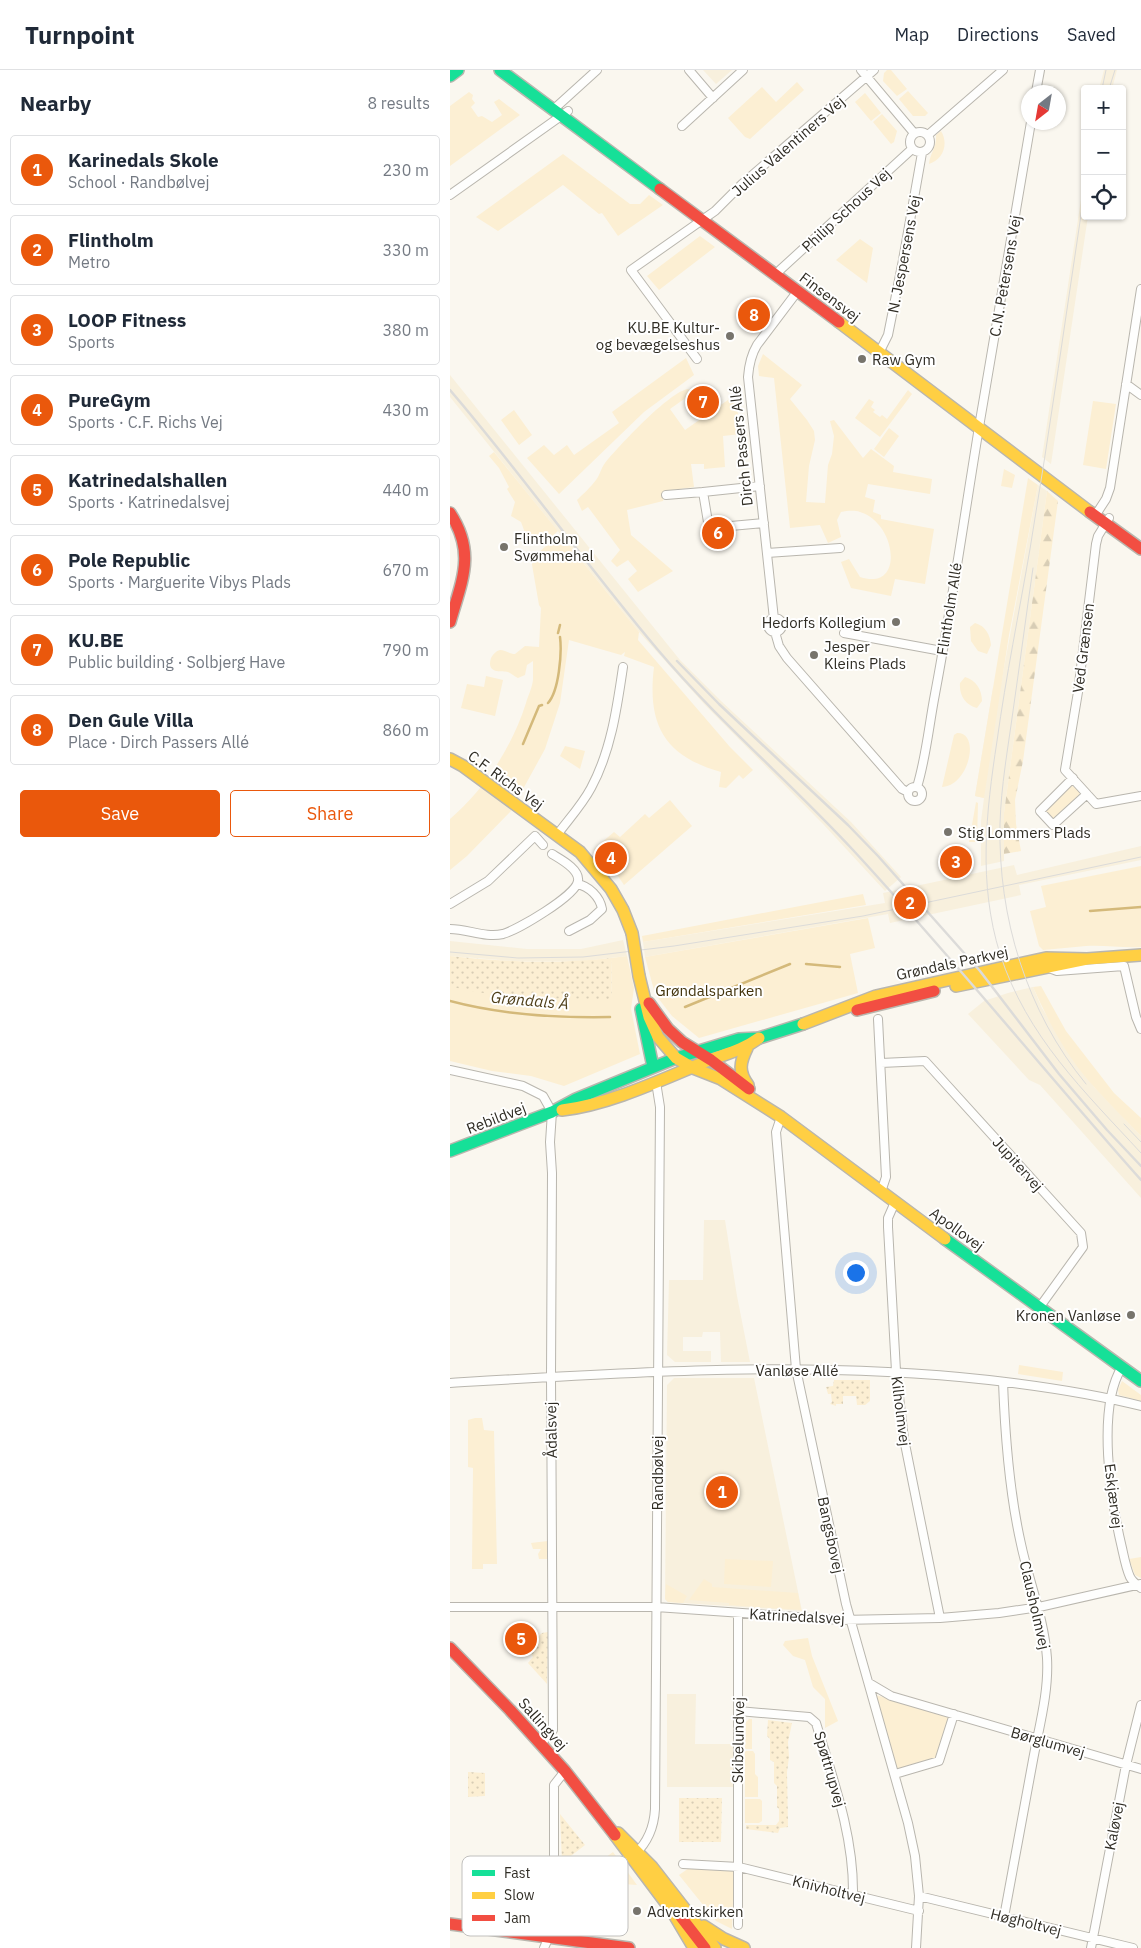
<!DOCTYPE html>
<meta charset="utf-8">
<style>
body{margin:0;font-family:"IBM Plex Sans",sans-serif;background:#f2f2f3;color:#1f2937}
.controls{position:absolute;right:15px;top:15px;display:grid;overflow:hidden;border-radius:5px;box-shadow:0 1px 4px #0004}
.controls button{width:45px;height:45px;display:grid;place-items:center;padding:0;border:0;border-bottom:1px solid #e0e1e3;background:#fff;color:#1f2937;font:25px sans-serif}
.compass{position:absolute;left:571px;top:15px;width:45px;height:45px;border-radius:50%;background:#fff;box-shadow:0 1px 4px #0004;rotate:211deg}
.you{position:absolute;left:405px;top:1202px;width:18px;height:18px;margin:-12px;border:4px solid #fff;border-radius:50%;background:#1a73e8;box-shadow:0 0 0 8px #1a73e833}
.badge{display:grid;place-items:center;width:32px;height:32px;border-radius:50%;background:#ea580c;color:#fff;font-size:16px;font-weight:700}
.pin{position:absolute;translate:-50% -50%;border:2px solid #fff;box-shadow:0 1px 5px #0006}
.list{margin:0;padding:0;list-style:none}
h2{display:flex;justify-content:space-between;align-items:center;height:65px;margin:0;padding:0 20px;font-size:21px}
h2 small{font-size:16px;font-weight:400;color:#747a83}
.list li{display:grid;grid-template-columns:32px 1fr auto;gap:15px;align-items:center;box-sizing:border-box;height:70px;margin:0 10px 10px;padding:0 10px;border:1px solid #e0e1e3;border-radius:5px}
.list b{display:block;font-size:19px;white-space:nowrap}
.list p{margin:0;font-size:16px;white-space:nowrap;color:#747a83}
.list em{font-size:16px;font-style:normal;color:#747a83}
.actions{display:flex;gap:10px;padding:15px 20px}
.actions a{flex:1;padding:11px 0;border:1px solid #ea580c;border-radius:5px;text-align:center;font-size:18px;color:#ea580c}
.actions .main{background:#ea580c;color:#fff}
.icon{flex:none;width:28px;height:28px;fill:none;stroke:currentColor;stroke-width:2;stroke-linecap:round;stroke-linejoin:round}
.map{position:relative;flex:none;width:691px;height:1878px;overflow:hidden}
header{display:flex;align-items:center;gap:30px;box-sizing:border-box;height:70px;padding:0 25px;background:#fff;border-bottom:1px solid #e0e1e3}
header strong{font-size:24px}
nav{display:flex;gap:28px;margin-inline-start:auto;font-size:18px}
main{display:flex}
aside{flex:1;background:#fff}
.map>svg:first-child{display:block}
.built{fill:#f8f0dd}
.green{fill:#fcefd3}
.forest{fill:url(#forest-firs)}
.garden{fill:url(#garden-dots)}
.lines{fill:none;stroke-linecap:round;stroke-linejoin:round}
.stream{stroke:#d4b97a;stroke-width:2.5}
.street-casing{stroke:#b9b6ae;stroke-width:10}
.fast-casing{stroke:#b9b6ae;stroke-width:14}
.slow-casing{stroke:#b9b6ae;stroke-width:14}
.jam-casing{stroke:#b9b6ae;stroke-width:14}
.street{stroke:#fefefd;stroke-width:8}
.fast{stroke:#16e098;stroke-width:11}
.slow{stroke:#ffcf43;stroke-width:11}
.jam{stroke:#f24e42;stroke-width:11}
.tram{stroke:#dcdbd9;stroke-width:1}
.rail{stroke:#dcdbd9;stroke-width:2.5}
.slow-bridge-casing{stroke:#b9b6ae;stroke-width:14;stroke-linecap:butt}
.slow-bridge{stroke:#ffcf43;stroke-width:11}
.poi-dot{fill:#77746c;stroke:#fff;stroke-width:2}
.labels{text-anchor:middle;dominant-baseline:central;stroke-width:4;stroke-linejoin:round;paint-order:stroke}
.street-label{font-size:15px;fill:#302d25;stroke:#fff}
.poi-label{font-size:15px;fill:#302d25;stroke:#fff;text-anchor:start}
.park-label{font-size:15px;fill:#42330c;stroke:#fff}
.water-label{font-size:16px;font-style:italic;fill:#50401b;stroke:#fff}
.key{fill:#fff;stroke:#c1c0be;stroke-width:1}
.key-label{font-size:14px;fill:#302d25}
</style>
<header>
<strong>Turnpoint</strong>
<nav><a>Map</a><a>Directions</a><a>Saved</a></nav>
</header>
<main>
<aside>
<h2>Nearby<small>8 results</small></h2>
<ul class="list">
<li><span class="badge">1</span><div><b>Karinedals Skole</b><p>School · Randbølvej</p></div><em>230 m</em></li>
<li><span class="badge">2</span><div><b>Flintholm</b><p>Metro</p></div><em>330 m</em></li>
<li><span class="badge">3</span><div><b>LOOP Fitness</b><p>Sports</p></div><em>380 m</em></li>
<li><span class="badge">4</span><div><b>PureGym</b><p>Sports · C.F. Richs Vej</p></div><em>430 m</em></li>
<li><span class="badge">5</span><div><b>Katrinedalshallen</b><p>Sports · Katrinedalsvej</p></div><em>440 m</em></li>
<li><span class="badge">6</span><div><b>Pole Republic</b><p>Sports · Marguerite Vibys Plads</p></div><em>670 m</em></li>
<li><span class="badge">7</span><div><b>KU.BE</b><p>Public building · Solbjerg Have</p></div><em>790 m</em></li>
<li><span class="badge">8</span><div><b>Den Gule Villa</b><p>Place · Dirch Passers Allé</p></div><em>860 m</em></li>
</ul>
<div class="actions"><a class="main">Save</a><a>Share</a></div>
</aside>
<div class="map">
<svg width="691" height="1878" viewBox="0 0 691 1878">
<defs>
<pattern id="forest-firs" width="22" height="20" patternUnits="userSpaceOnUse" patternTransform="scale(1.25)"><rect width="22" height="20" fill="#fcefd3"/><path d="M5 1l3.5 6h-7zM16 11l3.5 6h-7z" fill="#d8cdb5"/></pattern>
<pattern id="garden-dots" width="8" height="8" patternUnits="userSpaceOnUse" patternTransform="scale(1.25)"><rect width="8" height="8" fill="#fcefd3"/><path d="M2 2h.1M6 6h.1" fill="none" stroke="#d8cdb5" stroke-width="1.8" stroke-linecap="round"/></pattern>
</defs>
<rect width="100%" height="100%" fill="#faf7ef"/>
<path class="built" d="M253,0H282L266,14Z
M654,0H667L662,19H649Z
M635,103V146H638L601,394L592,387Z
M0,305L230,590L271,631L401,752L451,807L435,821L373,754L255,635L189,562L0,327Z
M588,415L597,421L554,743V791L531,796V751L534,728L525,726L543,618L550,619Z
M691,776V790L569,815L571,825L440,853L438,844L195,887L193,872L435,833L433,823L564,795L567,805Z
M173,870L177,886L134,891H62L0,886V871L77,879H131Z
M583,917L592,938L624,991L645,1018L691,1066V1128L590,1015L579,1010L518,944L534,931L558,923Z
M254,1150H275L287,1226L300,1292H271L270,1262H253L252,1267H233V1281H261V1292H225L217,1285L219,1210H253Z
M224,1308H304L352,1541L218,1532L215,1529L217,1315Z
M217,1624H246L245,1674H283V1717H217Z"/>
<path class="green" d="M437,0H441L457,19L447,26L433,11L434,3Z
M347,12L354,20L300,69L295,67L278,48L312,17L326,32Z
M458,21L478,43L475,46H463L449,29Z
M19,22L23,25L22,29L25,33L21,37L28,47L32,46L42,52L52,45L44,32L49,29L70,45L0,96V36Z
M415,23L431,43L421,51L405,32Z
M432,44L447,61L444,72L441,74L423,52Z
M491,61C499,74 493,90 479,94C480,83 487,77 486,65Z
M113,84L180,134H190L199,125L213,135L168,166L152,143L149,144L113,115L48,161L26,147Z
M250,166L265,177L209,220L197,206Z
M410,169L423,178L417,213L386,190Z
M313,284L352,315L340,329L357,350L364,361L365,370L359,396L356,432L375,433L378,395L382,384L384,366L380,351L384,350L413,388L421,379L444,396L443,402L482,409L480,424L418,414L415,427L425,430L423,442L431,445V449L484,459L475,514L445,509L441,526L401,518L391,492L399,489L410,507C455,522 447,453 410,442C404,440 397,441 391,442L387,450L391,467L378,473L370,455L340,458L324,308L309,306L308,296Z
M236,288L244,305L194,342L109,424L77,388L94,375L104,385L117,375L124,385L169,353L162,342Z
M238,319L244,322L220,339L235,360L285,325L291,364L273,366L275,397L254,399V394H241L244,417L216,421L213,431L177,440L181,465L223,501L188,522L178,509L187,501L178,490L167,497L161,491L170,480L138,437L132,441L127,430C133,424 141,417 146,410C150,405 151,398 155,393C168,377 220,321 238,319Z
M458,320L462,324L430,367L405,348L419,329L424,332L421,337L425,340L423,342L430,347L432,345L437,349Z
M643,331L666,334L656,399L633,395Z
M64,340L82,365L69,375L51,350Z
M439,358L449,366L434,387L424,379Z
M44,382L108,461L98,470L95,465L78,471L71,452L61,446L65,432L57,419L59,417L49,398L39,386Z
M554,399L565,405L562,418L551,416Z
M578,408L588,415L559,565L534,728L525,726Z
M110,464L189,562L188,570L280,677L303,700L293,709L289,705L276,718L269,717L271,702C214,686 197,654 204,597L174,586L175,582L171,585L119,570L110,633L95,679L61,741L17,786L0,800V749C35,719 62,677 76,633C78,626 82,618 83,610C83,604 83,597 83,591L77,595L75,605L68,608C65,607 61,603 58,602C51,601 36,604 41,588C43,584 46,581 50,580C55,580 60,584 65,584L75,576L89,577L91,538L89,535L81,489Z
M525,553C536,556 540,565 541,575L537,584L528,581L521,571L520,557Z
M36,606L53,610L45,646L11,638L17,614L34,617Z
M515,607C526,610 532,620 532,631L527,638C515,635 509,625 510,613Z
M507,663C531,662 519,716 492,717L504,665Z
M115,676L135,681L130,699L110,686Z
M621,715L630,722L629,726L604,750L595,740Z
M220,730L242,756L174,815L164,800L144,779L164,762L170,767L195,744L199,748Z
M526,732L528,733L527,772H519Z
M691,796V877C672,878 655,875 636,876C622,877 608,879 593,880L589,876L580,841L596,837L591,816Z
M413,824L416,835L193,872L192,866Z
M418,848L425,878L400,884L408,923L249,968L222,946L205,924L195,887Z
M177,886L184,918L181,939L190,984L114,1016L81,1006L42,1001L0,991V915L162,927L161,888Z
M591,916L616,961L664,1023L691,1048V1066C672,1046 651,1026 633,1004C612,978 597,948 583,917Z
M569,1295L613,1302L612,1311L568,1304Z
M672,1311L691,1325V1331L669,1325L668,1320Z
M25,1348H32L34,1360L44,1361L47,1494H33V1499H22L23,1398L18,1397V1350Z
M98,1471L97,1489H89L88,1484L91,1479H83L81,1473Z
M691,1487V1508L685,1505L679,1489Z
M275,1489L323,1491L321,1517L274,1514Z
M254,1509L262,1514V1517L348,1523L351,1540L279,1535V1533L239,1530Z
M216,1514L237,1526L233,1533L218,1532L215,1529Z
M358,1568L362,1586L388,1651L375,1658V1629L363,1617L355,1590L343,1586L333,1575L335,1571Z
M426,1625L500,1647L487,1690L447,1701Z
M299,1649H302V1679H295L296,1652Z
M295,1681H303L305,1684V1704L308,1707V1727H295Z
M295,1729H310L312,1731V1751L309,1753H295Z
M163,1782L187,1815L173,1814L171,1825L176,1826V1829H170L169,1862L155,1860L156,1815L137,1816L124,1811Z
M247,1796L284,1801L282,1859L266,1851L229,1805L239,1798Z"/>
<path class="forest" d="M597,421L608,431L573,691L565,730L566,754L571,781L554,784V743Z"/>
<path class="garden" d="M0,886C53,892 107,894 161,888L162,929C111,928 49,930 0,916Z
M384,1310H420V1331L415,1335H407L406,1326H393V1334H386V1336L380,1334L382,1332L381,1324H378L376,1317L383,1316Z
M98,1562L97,1614L78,1593L83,1587L79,1581L81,1579L78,1576L92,1563Z
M318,1650L342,1653L338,1672L339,1687L337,1702L338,1757L330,1758L328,1763L296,1759V1755H326L329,1751V1739L327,1737V1716L324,1713V1692L320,1690V1669L317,1666Z
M18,1702L35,1703V1726L18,1727Z
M229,1728H272L271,1772H229Z
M110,1744L135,1775L112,1793Z"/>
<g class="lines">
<path class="stream" d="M108,563L110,555
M98,633C109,621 112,583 110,567
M73,674L89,636L92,635
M640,841L691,837
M356,894L390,897
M0,931C52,945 106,948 160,947
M235,937L340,894"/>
<g class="street-casing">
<path id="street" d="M239,0L263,28
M411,0L464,63
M586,22L590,0
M104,39L147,0
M232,56L293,0
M460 72a10 10 0 1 1 20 0a10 10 0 1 1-20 0Z
M478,65L553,0
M0,125L118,41
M330,200L462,79
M429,283L438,265L453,190L472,83
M247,289L181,200L265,141L292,114L424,0
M676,314L691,325
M310,416L253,422L259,458L314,453
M216,425L253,422
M645,446L656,429L660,418L691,219
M659,448L648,466L646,474L628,622L615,700L646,734L691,726
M317,483L390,478
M318 555a7 7 0 1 1 14 0a7 7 0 1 1-14 0Z
M324,549L298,307C299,294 301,285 307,275L347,222
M325,562L329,576L337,588L452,719L458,722
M394,563L492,581
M623,708L590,741L603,755L637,724
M458 724a7 7 0 1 1 14 0a7 7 0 1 1-14 0Z
M467,717C476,688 479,655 485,624C502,534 515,442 530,351L581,52
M107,765C118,750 132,735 141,718C161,681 167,638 173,597
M0,834L38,811L85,766L93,775
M0,859C18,859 35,868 53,864C67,860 126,826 128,811C130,799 110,789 102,784
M119,861L140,850L152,839C150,827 139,816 127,814
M599,898L607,901L674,896L686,947L691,959
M428,949L436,1107L431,1122
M431,993L475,991L631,1163L633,1177L589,1238
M0,1000L73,1016L93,1026L102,1042L100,1072L102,1103L101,1307L103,1660L91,1674
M331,1047L326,1062L346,1299L396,1534L458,1753L465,1786L469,1826L466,1878
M445,1132L438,1148V1157L446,1301L454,1369L490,1548
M672,1297C646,1338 661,1432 672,1478C674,1487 676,1498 680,1507C682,1511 687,1515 691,1518
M553,1312C555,1366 559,1421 571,1474C579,1512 594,1548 597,1588C599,1622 589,1657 583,1690C573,1742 564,1795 554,1847
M0,1313C179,1302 360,1290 539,1310C590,1316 641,1323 691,1336
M0,1537H206L391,1550L490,1548L549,1543L589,1537L691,1514
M419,1613L441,1626L691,1699
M288,1641L359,1647L366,1653C383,1709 404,1766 403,1825
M445,1704L489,1691L504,1644
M185,1784C198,1772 204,1757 205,1739L210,1037L206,1012
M233,1794L289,1797L469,1841
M469,1826L683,1878
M288,1855V1543
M94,1878L104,1855V1715L115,1701
M641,1878L676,1695L691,1635"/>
</g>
<g class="fast-casing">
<path id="fast" d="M50,0L210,119
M0,6L8,0
M191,939L203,997
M0,1081L102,1042L126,1029L226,988L289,969L309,968L353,954
M495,1169L691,1311"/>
</g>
<g class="slow-casing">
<path id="slow" d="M389,252L640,442
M0,689L13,696L130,782L161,819L173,840L182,863
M189,906L199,947L208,967L226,988L243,998L271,1009L331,1047L495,1169
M506,916L637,889L691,885
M353,954L426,926L596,888L637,889
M297,978C290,992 288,1002 298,1015
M112,1040C159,1035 213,1009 257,991C275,984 293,980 309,968
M168,1763L202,1797L265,1878
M165,1765L222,1841L244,1878
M254,1856L274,1869L294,1878"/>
</g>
<g class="jam-casing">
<path id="jam" d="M210,119L389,252
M640,442L691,479
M0,443C26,483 12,510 0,552
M199,933L218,959L232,972L261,990L299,1019
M407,940L484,921
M0,1578L60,1640L115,1701L165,1765
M231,1847L255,1878
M0,1854L179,1878"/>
</g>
<use href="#street" class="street"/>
<use href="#fast" class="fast"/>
<use href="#slow" class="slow"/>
<use href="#jam" class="jam"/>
<path class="tram" d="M652,19L656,0
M659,19L665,0
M635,118C617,238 600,359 580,479C569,543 556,606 547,671C536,743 528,813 550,884C577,967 634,1021 691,1083
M583,498C576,546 570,593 563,641C558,678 551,716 550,754C548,847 576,941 636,1014
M0,882L68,888L133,887L224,876L413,846L691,787
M674,1054L691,1072"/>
<path class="rail" d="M0,320C72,404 136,495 208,580C268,651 340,712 403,780C502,887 594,1001 691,1110
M227,591L269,634L398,755L428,786L530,901L609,1004L657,1060L691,1096"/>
<g class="slow-bridge-casing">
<path id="slow-bridge" d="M182,863L189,906"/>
</g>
<use href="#slow-bridge" class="slow-bridge"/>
</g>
<g class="poi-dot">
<circle cx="280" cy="266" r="5"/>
<circle cx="412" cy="289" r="5"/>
<circle cx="54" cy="477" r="5"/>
<circle cx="446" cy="552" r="5"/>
<circle cx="364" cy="585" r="5"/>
<circle cx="498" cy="762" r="5"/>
<circle cx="681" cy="1245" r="5"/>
<circle cx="187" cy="1841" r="5"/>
</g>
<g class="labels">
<g class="street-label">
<text transform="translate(338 76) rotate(-41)">Julius Valentiners Vej</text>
<text transform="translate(396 140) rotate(-43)">Philip Schous Vej</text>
<text transform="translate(454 184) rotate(-79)">N. Jespersens Vej</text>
<text transform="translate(555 206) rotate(-80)">C.N. Petersens Vej</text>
<text transform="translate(380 227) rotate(37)">Finsensvej</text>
<text transform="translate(291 376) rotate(-96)">Dirch Passers Allé</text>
<text transform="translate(499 539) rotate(-81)">Flintholm Allé</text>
<text transform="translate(633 578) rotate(-83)">Ved Grænsen</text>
<text transform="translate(56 710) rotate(36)">C.F. Richs Vej</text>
<text transform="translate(502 893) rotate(-12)">Grøndals Parkvej</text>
<text transform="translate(46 1048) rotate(-21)">Rebildvej</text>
<text transform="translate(568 1094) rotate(48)">Jupitervej</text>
<text transform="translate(507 1159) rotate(36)">Apollovej</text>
<text x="347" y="1300">Vanløse Allé</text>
<text transform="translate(451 1341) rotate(83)">Kilholmvej</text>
<text transform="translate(101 1360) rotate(-91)">Ådalsvej</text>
<text transform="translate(207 1403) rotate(-90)">Randbølvej</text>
<text transform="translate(664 1426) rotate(83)">Eskjærvej</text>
<text transform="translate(381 1465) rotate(78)">Bangsbovej</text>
<text transform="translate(585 1535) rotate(77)">Clausholmvej</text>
<text transform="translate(347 1546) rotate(3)">Katrinedalsvej</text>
<text transform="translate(93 1654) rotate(48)">Sallingvej</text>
<text transform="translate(288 1670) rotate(-89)">Skibelundvej</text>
<text transform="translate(598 1672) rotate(16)">Børglumvej</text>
<text transform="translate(380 1699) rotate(74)">Spøttrupvej</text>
<text transform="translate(664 1756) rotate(-79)">Kaløvej</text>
<text transform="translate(379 1819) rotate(14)">Knivholtvej</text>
<text transform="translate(576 1852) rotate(14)">Høgholtvej</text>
</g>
<g class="poi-label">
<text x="270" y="257" text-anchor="end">KU.BE Kultur-<tspan x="270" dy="17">og bevægelseshus</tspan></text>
<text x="422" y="289">Raw Gym</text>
<text x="64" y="468">Flintholm<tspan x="64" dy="17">Svømmehal</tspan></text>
<text x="436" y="552" text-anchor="end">Hedorfs Kollegium</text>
<text x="374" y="576">Jesper<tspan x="374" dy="17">Kleins Plads</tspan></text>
<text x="508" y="762">Stig Lommers Plads</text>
<text x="671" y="1245" text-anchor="end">Kronen Vanløse</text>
<text x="197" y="1841">Adventskirken</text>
</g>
<g class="park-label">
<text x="259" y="920">Grøndalsparken</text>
</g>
<g class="water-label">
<text transform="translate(80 930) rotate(5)">Grøndals Å</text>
</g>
</g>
<rect x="12" y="1786" width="166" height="80" rx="8" class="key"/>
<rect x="22" y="1800" width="23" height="6" fill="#16e098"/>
<rect x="22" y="1822" width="23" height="7" fill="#ffcf43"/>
<rect x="22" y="1845" width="23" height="6" fill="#f24e42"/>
<g class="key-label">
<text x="54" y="1808">Fast</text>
<text x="54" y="1830">Slow</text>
<text x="54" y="1853">Jam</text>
</g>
</svg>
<div class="controls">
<button>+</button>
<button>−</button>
<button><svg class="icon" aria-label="locate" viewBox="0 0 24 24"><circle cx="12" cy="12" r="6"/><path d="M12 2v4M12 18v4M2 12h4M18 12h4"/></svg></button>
</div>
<svg class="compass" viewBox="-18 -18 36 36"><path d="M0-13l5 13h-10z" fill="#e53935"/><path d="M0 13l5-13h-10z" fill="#747a83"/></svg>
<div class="you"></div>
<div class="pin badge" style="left:272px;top:1422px">1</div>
<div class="pin badge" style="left:460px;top:833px">2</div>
<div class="pin badge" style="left:506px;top:792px">3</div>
<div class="pin badge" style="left:161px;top:788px">4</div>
<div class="pin badge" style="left:71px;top:1569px">5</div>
<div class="pin badge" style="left:268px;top:463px">6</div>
<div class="pin badge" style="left:253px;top:332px">7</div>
<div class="pin badge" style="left:304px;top:245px">8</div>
</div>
</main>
